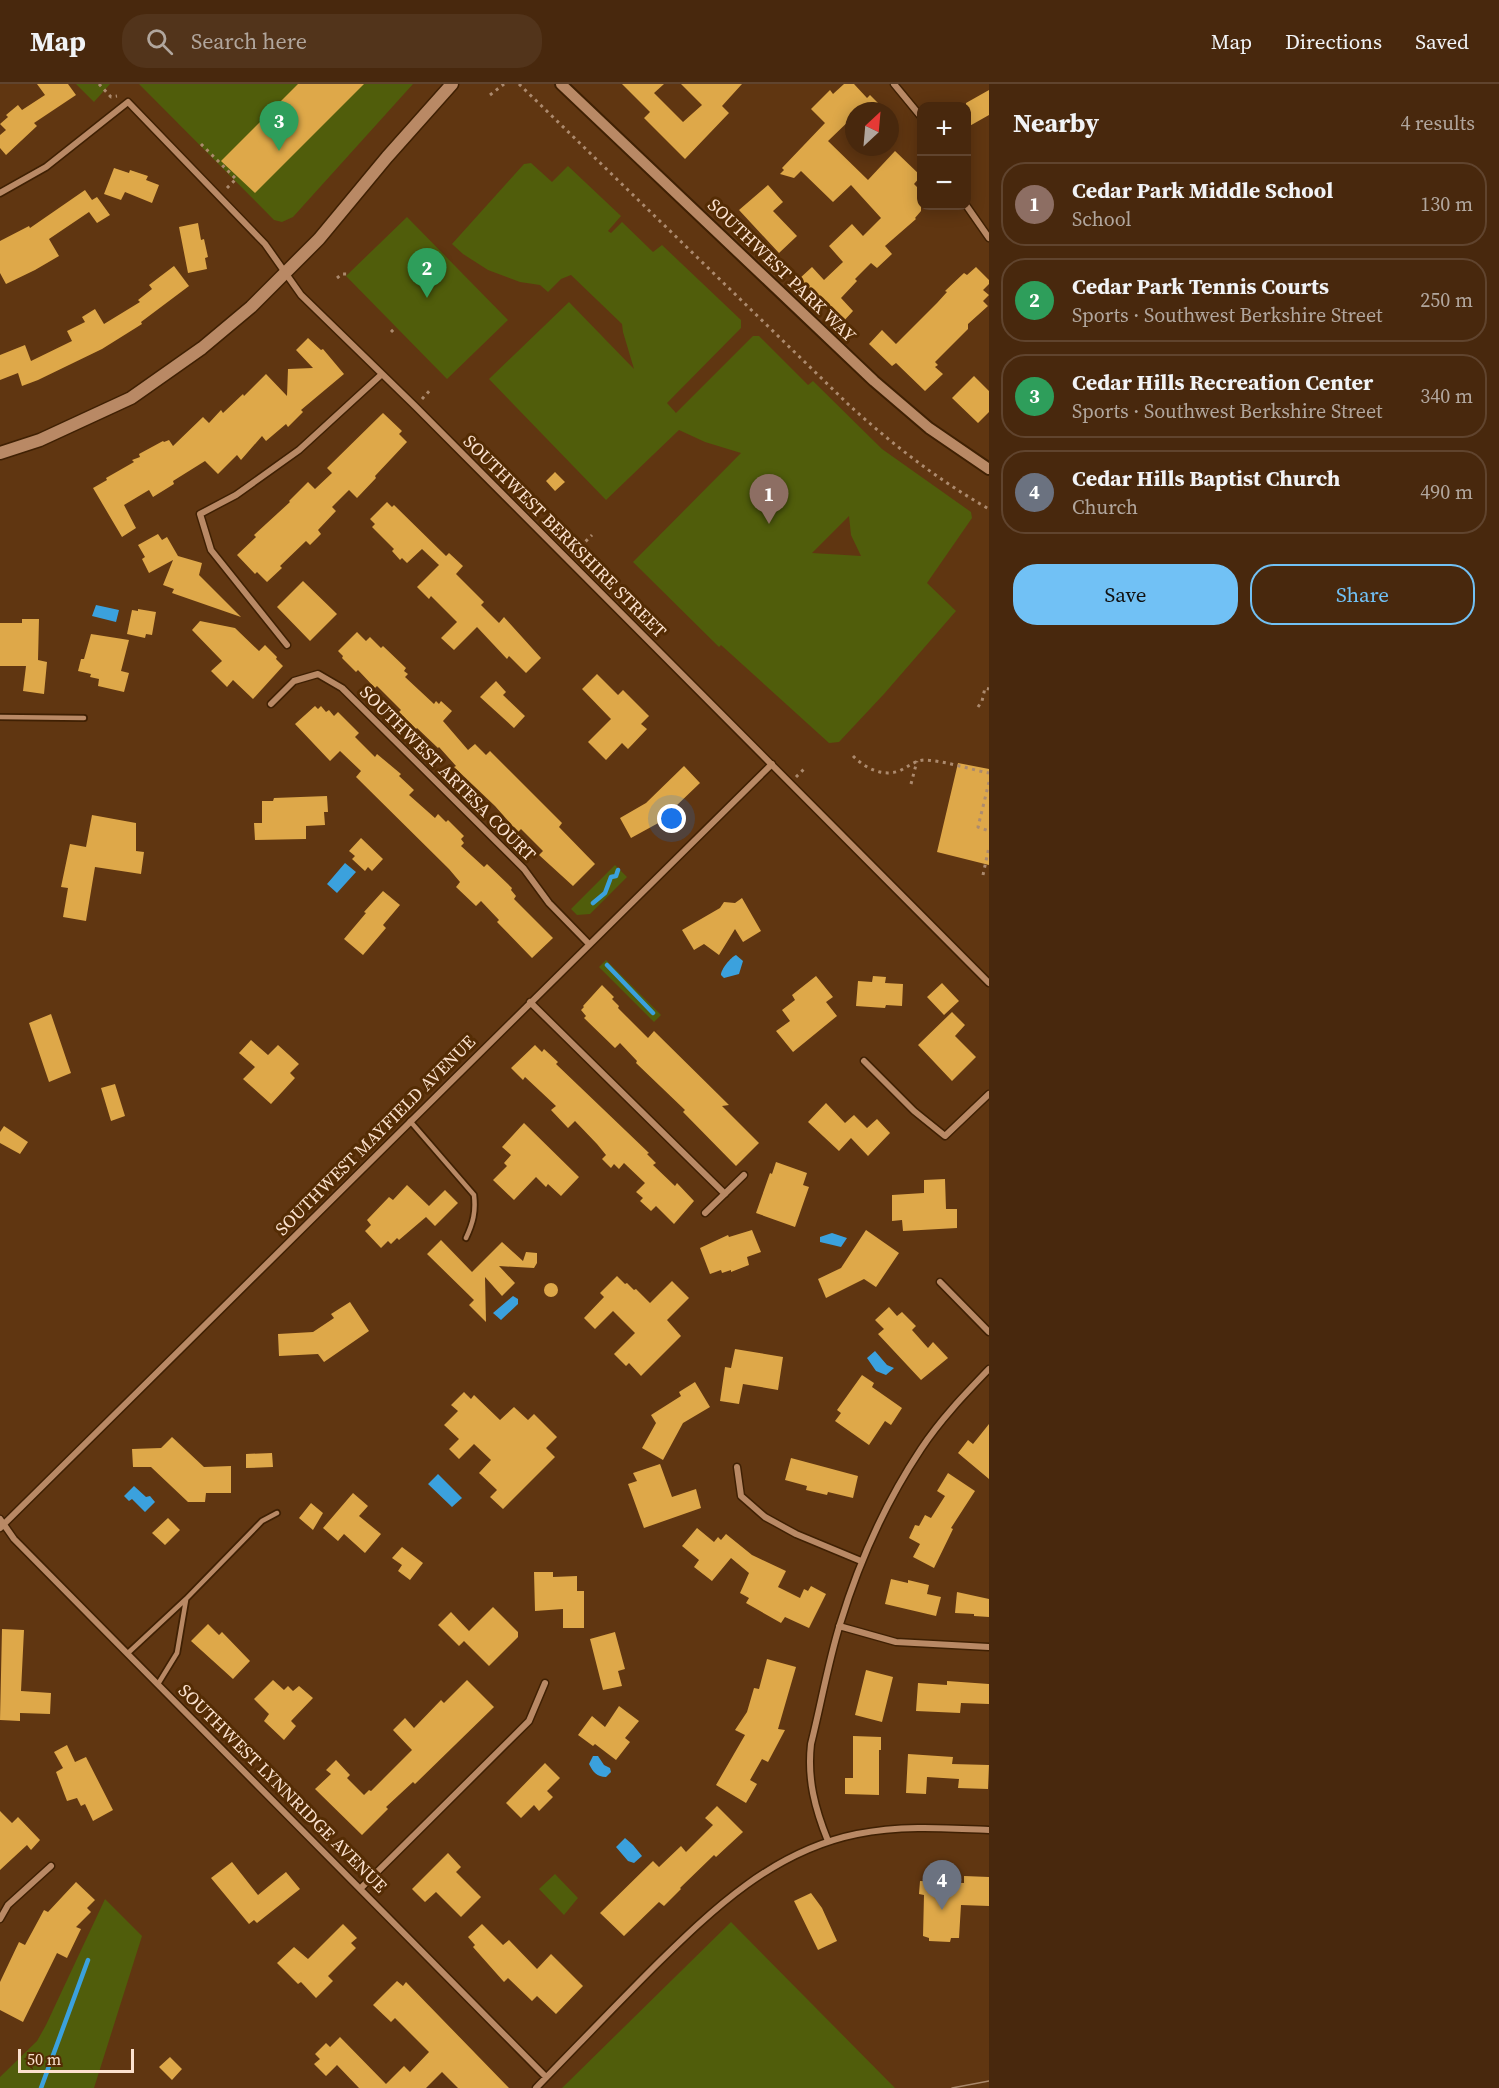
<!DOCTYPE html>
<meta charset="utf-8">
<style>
body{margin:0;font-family:"Source Serif 4",serif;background:#52341b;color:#f1f3f6}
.controls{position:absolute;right:18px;top:18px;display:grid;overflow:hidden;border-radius:12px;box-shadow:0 3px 15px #0003}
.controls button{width:54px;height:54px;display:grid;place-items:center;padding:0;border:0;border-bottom:2px solid #60442e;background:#48280d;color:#f1f3f6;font:30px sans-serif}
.compass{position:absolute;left:845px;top:18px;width:54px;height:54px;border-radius:50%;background:#48280d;box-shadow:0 3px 15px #0003;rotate:26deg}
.scale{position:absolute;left:18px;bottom:15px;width:116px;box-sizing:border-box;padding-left:6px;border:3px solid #fbe1ce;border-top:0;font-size:16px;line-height:21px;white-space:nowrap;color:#fbe1ce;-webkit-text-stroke:4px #542c04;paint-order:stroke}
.you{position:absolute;left:672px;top:735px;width:21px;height:21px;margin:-15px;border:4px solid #fff;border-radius:50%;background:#1a73e8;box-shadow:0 0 0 9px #1a73e833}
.badge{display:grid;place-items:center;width:39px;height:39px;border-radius:50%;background:#71c1f5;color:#fff;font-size:20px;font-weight:700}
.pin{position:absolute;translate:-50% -50px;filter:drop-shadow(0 2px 3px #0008)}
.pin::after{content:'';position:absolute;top:32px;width:21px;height:18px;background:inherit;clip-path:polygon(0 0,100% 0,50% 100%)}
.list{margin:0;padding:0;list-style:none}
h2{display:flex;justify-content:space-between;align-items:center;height:78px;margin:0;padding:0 24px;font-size:26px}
h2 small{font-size:20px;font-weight:400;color:#b1a69d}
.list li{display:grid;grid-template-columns:39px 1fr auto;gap:18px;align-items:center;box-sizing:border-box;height:84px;margin:0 12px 12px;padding:0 12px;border:2px solid #60442e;border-radius:24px}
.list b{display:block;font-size:22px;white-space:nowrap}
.list p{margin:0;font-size:20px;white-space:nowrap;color:#b1a69d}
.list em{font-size:20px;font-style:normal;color:#b1a69d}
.actions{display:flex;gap:12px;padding:18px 24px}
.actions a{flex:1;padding:14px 0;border:2px solid #71c1f5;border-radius:24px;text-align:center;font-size:21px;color:#71c1f5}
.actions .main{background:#71c1f5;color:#111}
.icon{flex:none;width:33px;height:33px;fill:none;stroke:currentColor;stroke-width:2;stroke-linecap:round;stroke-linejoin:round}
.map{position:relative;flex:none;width:989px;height:2004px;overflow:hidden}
header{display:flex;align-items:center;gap:36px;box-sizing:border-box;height:84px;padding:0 30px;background:#48280d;border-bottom:2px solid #60442e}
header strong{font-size:28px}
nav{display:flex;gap:33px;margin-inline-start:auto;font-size:21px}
.search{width:420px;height:54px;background:#52341b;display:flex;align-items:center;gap:15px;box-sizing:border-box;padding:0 21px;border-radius:24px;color:#b1a69d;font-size:22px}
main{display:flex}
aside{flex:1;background:#48280d}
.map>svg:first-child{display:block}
.green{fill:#505d0b;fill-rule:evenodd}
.water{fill:#3ba1dd}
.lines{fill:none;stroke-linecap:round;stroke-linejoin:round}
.stream{stroke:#3ba1dd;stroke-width:4.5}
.building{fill:#dea849}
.service-casing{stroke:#3f2003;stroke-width:8}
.minor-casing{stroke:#3f2003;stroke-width:9}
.tertiary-casing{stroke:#3f2003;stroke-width:14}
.secondary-casing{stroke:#3f2003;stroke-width:15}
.path{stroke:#ac8a6e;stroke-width:3;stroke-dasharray:3 4.5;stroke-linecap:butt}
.service{stroke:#b98965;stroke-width:4.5}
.minor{stroke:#b98965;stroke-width:6}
.tertiary{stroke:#b98965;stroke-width:10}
.secondary{stroke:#b98965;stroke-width:12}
.tram{stroke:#aa886b;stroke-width:1.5}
.labels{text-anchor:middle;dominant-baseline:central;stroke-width:6;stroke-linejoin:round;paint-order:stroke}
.street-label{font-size:18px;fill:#fbe1ce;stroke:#542c04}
</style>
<header>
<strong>Map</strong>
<div class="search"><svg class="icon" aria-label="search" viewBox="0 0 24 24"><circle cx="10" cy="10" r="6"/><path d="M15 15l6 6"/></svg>Search here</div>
<nav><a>Map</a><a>Directions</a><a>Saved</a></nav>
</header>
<main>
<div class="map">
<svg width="989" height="2004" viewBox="0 0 989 2004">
<rect width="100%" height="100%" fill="#603611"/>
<path class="green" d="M76,0H110L94,18Z
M139,0H413L293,133L282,138L274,136Z
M531,79L552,98L568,82L621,132L608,147L611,149L622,138L653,168L662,161L741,236V244L667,319L676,329L753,252H759L808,301L813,297L882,365L971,428L972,434L927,499L956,527L884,610L839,658L829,659L721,561L719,563L633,478L741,369L705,358L679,346L606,416L489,295L569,218L634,285L623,248L622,240L571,191L561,195L548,208L540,201L520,198L488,186L463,170L452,160L524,80ZM849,432L851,451L861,472L812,469Z
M407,133L508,236L447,295L346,192Z
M615,781L627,793L590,830L577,831L571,825Z
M606,876L661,931L654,938L599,883Z
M555,1790L578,1814L564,1831L539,1805Z
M105,1815L142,1852L94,2004H0V1993L37,1957L46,1941Z
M731,1838L895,2004H562Z"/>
<path class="water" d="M96,521L119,526L116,538L92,532Z
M345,779L356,788L337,809L327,800Z
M736,871L743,877L739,890L724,894L721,891C721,885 731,873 736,871Z
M832,1149L847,1154L841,1163L820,1158V1153Z
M513,1212L518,1215V1220L501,1236L493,1229Z
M875,1267L887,1281L894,1284L886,1291L876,1287L867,1274Z
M438,1390L462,1414L452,1423L428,1400Z
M134,1402L146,1413L150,1412L155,1418L145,1428L132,1415L129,1417L124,1412Z
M593,1672H598L604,1681L610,1684L611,1688L606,1693C597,1693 593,1688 589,1680Z
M625,1754L633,1761L642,1772L634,1779L628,1777L616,1763Z"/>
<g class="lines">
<path class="stream" d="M593,819L605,809L611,793L616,792L618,786
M607,881L653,929
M41,2004L88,1876"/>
</g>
<path class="building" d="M37,0H68L76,11L34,39L37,42L6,71L0,64V51L6,46L0,40L8,33L6,31L18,21L22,26L45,11Z
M298,0H364L255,109L221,77Z
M622,0H664L654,9L683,38L702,21L681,0H742L722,22L729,29L685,75L644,34L650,28Z
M844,0H854L867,14L870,11L886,27H854V32L828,57L868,96L895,67L921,92L914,100L921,107V127L915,134L916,135L885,162L892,170L877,184L871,179L855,195L857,197L841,214L853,227L841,240L799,195L812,183L824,196L843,178L829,162L852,140L863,152L881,134L851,101L833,118L801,87L794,94L780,90L784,86L782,84L825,39L811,25L830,6L833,10Z
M989,6V31L966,44V19Z
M114,84L129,89L130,86L148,92L146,96L159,101L152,119L125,108L121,116L104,110Z
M768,101L783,118L773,127L797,152L779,169L739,126Z
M85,106L92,116L97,113L110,131L97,139L89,128L49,155L59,172L35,186L6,200L0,189V157L29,142L30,144Z
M198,139L201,156L204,155L208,173L205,174L207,185L188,189L179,143Z
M174,182L189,202L141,238L142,240L102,265L38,296L22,302L18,289L0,296V271L25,261L31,277L72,257L67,247L85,238L82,233L95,225L104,240L140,218L138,216L152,205L149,201Z
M976,183L989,196V200L983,206L989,211L983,217L988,222L968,240V245L935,278L938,281L935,283L943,290L925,307L896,279L892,282L869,260L882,246L896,260L937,219L947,208L945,207L964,189L967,191Z
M308,254L321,266L323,265L344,290L301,326L303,328L288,343L286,340L266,357L262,352L241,376L237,371L218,390L205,377L173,397L174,400L153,413L149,406L124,421L136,444L122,453L93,404L107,396L106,394L134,378L132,376L140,373L139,370L163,357L164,358L169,356L173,362L203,333L209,339L221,326L223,329L243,310L244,312L266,290L287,312L288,285L313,284L296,266Z
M974,292L989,307V328L978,339L952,314Z
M383,329L402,347L399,350L407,358L375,392L376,394L357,414L349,406L332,423L336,427L318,446L321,450L310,461L306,457L280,482L282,484L267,498L257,488L255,490L237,471L256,453L254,451L290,418L289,417L308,398L315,405L332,389L327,384Z
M555,388L565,398L555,407L546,397Z
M387,418L392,423L394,421L446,472L449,469L463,482L456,490L484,518L481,521L499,539L504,533L541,574L526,589L509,572L507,575L477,543L454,566L441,554L457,538L431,512L429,515L417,503L439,481L422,465L407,479L402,474L400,476L392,467L394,465L372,443L375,440L370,435Z
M158,450L162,456L167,453L178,472L202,479L199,491L241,533L172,509L174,505L163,501L173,476L149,489L142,475L145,473L138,461Z
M303,497L337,530L310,557L277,523Z
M138,525L156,528L152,551L146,550L145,554L127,550L132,526L138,527Z
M22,535H39L38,576L47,578L44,610L23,607L26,582H0V539H22Z
M200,537L235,544L259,567L265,561L277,573L276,575L283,582L253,615L233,596L227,603L211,587L222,577L192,546Z
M357,548L366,557L370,553L381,564L383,562L406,584L404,587L408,590L405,593L434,620L436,617L439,620L441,617L452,627L443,637L468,666L475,660L486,671L490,667L562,739L559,743L595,780L573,802L539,771L543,767L521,745L518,748L495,722L454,683L456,682L439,663L438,664L417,644L416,645L399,628L401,626L377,602L375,604L358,586L356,588L342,574L343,572L338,567Z
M91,550L129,556L121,587L129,589L124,608L98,602L99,595L90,593L91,590L78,587L81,575H84Z
M597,590L618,611L623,606L649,632L641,640L647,645L628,665L622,659L606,676L588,658L611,635L582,605Z
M496,597L506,608L503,611L525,632L514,644L480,613Z
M315,622L318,625L321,622L326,628L329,626L334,632L338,628L359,649L355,653L375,673L377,670L401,690L399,692L414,706L409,711L435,734L438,730L446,738L448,736L464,752L461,755L464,759L461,762L484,783L487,780L512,804L511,806L516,812L514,815L553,854L532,874L497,838L499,836L481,817L476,822L456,803L460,798L449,785L356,693L361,687L340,667L330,677L295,640Z
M958,679L989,685V781L937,768Z
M684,682L700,699L675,723L677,725L663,738L662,737L631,754L620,734L646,719Z
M327,712L328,728H324L325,741L306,742V755L255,756L254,739H262V717H273L274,714Z
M92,731L136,739V767L144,768L141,790L95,783L86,837L63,833L68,804L61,803L70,760L86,763Z
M361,754L383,775L372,787L368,783L365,787L352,775L355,772L349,767Z
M383,807L400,821L383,841L386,844L363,871L344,855L366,829L364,828Z
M742,814L761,847L743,858L735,845L719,871L704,860L694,866L682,846L720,824L724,818L735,819Z
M816,892L833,913L826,918L837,932L793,968L776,947L790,937L782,926L795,916L792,911Z
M873,892L886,893L885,899L903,900L902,922L886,921L885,924L856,922L858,897L872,898Z
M942,899L959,917L944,931L927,913Z
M602,901L614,913L612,915L619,922L618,924L648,954L654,947L729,1021L722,1022L759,1059L736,1082L683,1028L685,1026L636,979L637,977L620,959L615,964L584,934L586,932L581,926L584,923L583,922Z
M952,928L965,941L955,952L976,973L952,997L918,961Z
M51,930L71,989L49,998L29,939Z
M251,956L268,971L278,961L299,980L290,989L295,994L271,1020L243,995L255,983L239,969Z
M535,961L542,968L544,965L558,978L556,980L649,1069L647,1070L656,1079L653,1081L675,1102L677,1099L694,1117L674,1140L656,1122L651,1127L640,1117L643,1114L636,1108L645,1099L624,1079L619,1085L614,1080L611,1084L602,1075L606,1071L597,1060L575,1037L568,1044L551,1026L556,1022L525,993L523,996L511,984Z
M115,1000L125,1032L111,1037L101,1004Z
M826,1019L845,1039L854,1031L867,1044L877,1035L890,1049L868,1072L851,1054L839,1067L808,1038Z
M524,1039L579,1093L561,1112L548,1100L546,1103L536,1093L514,1116L493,1096L507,1082L504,1079L511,1071L502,1063Z
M4,1042L28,1058L20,1070L0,1059V1048Z
M776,1078L807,1089L803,1101L809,1103L795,1143L756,1129L770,1089L772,1090Z
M945,1095L946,1125H957V1144L903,1147L902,1136L892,1137V1111L924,1109V1096Z
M407,1101L429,1122L445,1106L458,1119L435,1142L426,1133L399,1156L397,1154L391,1160L388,1157L381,1164L365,1147L371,1141L367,1136L389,1113L393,1116Z
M752,1146L761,1168L747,1173L749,1181L731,1188V1186L722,1189L721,1186L710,1190L700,1164L728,1151L729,1153Z
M866,1146L899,1169L876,1203L864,1195L826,1214L818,1195L841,1184Z
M441,1156L472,1188L502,1158L523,1177L526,1168L537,1169V1179L534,1184L499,1182L515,1199L502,1212L485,1193L486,1238L469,1221L474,1216L427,1170Z
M617,1192L625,1200L627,1199L634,1206L636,1205L650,1219L672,1197L689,1214L667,1236L681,1252L641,1292L629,1279L626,1282L614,1270L635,1249L613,1227L595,1245L584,1234L604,1213L600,1209Z
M544 1206a7 7 0 1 1 14 0a7 7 0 1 1-14 0Z
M350,1218L369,1247L324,1278L318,1270L279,1272L278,1250L313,1248L334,1234L331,1230Z
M889,1223L897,1232L902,1228L916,1242L912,1246L928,1264L933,1258L948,1274L921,1296L878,1250L884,1245L875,1236Z
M735,1265L783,1273L778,1306L743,1300L739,1320L720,1317L725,1283L731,1284Z
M862,1291L874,1299L872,1303L902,1324L891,1341L885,1337L869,1361L835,1337L841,1329L837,1326Z
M695,1298L710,1323L683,1339L663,1376L642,1364L656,1339L651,1331L681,1312L679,1308Z
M464,1308L471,1315L474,1311L500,1336L514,1323L528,1336L534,1330L557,1353L546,1364L555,1373L503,1425L490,1413L497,1406L479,1389L491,1376L474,1360L459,1375L449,1365L459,1355L444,1341L458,1327L451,1321Z
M989,1340V1395L958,1369L968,1356L973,1360Z
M172,1353L204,1383L231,1382V1409H206L205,1418H188L151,1383H133L132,1365L161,1364Z
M272,1369L273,1383L246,1384V1370Z
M791,1374L858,1392L853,1414L828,1408L827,1411L806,1406L807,1402L785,1396Z
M660,1380L672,1413L696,1405L701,1424L644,1444L628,1400L637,1397L633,1389Z
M948,1389L975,1407L951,1444L953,1445L934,1484L913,1473L920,1460L909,1454L915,1441L919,1442L925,1431L931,1434L945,1412L937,1407Z
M353,1409L368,1422L359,1432L381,1450L365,1469L344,1450L338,1457L323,1444Z
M311,1419L323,1429L313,1446L299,1434Z
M168,1434L180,1446L165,1461L152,1449Z
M697,1444L714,1458L718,1453L721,1456L726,1450L752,1471L786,1487L778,1503L800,1514L804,1505L808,1507L811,1502L826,1510L809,1544L785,1533L781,1539L746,1519L749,1514L740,1509L749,1489L731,1474L712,1497L694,1483L699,1476L682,1462Z
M402,1463L423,1479L410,1496L398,1487L402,1481L392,1474Z
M534,1488H553V1493L577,1492V1507H584V1544H563V1525L535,1527Z
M891,1495L908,1499V1496L929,1501L927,1510L941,1513L936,1532L885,1520Z
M957,1508L989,1515V1533L974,1532V1530L955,1529Z
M493,1523L518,1548V1553L489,1582L464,1557L459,1562L438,1541L451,1528L469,1547Z
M208,1540L219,1551L222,1548L250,1577L233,1595L191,1557Z
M2,1545L24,1546L21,1607L51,1609L50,1630L20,1629V1637L0,1636Z
M615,1548L625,1585L618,1587L622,1602L603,1606L590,1555Z
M767,1575L796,1583L778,1645L785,1646L768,1678L762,1675L750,1696L757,1700L746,1719L716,1701L745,1651L735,1646L747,1628L754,1604L759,1605Z
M866,1586L893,1593L882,1638L855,1631Z
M273,1596L284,1606L288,1602L293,1607L299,1602L313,1614L291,1637L296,1642L284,1656L264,1637L269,1630L254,1615Z
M467,1596L494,1623L415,1700L413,1698L386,1723L388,1725L362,1751L315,1705L331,1690L326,1686L336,1676L350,1691L347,1694L364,1711L369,1706L371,1707L412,1666L393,1646L405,1634L414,1644L441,1616L444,1619Z
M947,1597L989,1600V1620L961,1619L960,1629L916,1627L918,1599L947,1601Z
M619,1622L639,1637L625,1654L630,1658L616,1676L595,1660L593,1662L578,1651L592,1632L605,1643Z
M853,1652L881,1653V1666H879V1711L845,1710V1694H853Z
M67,1661L75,1678L86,1673L113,1726L93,1737L85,1720L81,1722L77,1714L67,1717L56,1688L63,1684L54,1668Z
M908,1670L953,1673L952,1680L989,1681L988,1705L958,1704L959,1695L927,1693L926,1710L906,1709Z
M545,1679L560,1694L547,1707L553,1713L539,1727L534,1721L521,1734L506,1719Z
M717,1722L743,1748L716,1773L714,1771L680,1804L681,1805L664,1822L659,1818L624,1852L600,1829L653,1777L659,1783L681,1762L686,1768L713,1741L705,1734Z
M0,1727L12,1739L18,1733L40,1756L31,1766L27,1761L0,1786Z
M448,1769L461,1783L456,1788L481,1813L461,1833L436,1808L425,1818L412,1805Z
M232,1778L258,1811L286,1788L300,1805L257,1839L254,1836L249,1840L211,1794Z
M964,1792L989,1793V1822L961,1821L959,1854H951L950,1858L929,1857V1854L923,1852L924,1811L919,1810L920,1797L964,1799Z
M76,1798L95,1816L87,1824L91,1828L76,1843L81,1845L67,1874L57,1869L23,1938L0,1926V1898L19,1858L25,1861L44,1826L48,1828Z
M811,1809L822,1824L837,1857L818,1866L794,1817Z
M343,1840L357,1854L351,1859L356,1864L328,1892L333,1897L316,1914L301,1898L298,1900L277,1879L294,1863L308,1875Z
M482,1840L503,1861L509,1856L537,1885L551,1870L583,1902L556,1930L537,1912L532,1917L508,1894L504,1898L473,1863L475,1861L468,1853Z
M397,1897L403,1902L406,1898L509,2004H458L442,1988L426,2004H359L337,1981L326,1992L314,1980L320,1975L315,1970L326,1959L330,1963L340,1953L386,2000L404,1982L410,1988L429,1968L395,1934L391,1938L373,1921Z
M170,1973L182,1985L172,1996L159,1983Z"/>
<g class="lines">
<g class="service-casing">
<path id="service" d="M0,633L84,634
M410,1037L474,1111C476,1128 473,1139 466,1154
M128,1569L186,1515L262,1437L277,1429
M158,1600L177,1569L186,1516"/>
</g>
<g class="minor-casing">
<path id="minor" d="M894,0L922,34
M0,109L46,83L128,18L265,160L301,211L415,322L989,899
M966,121L989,154
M287,561L211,466L200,430L236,411L299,366L382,290
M271,620L294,597L318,590L342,604L524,785L549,819L589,860
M530,918L725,1110
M864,977L914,1027L945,1052L989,1010
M705,1129L744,1091
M940,1198L989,1248
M737,1383L741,1412L765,1433L796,1450L861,1477
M0,1435L14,1455L546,1993
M0,1444L772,680
M839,1542L896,1558L989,1563
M828,1757C815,1725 807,1695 811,1660C821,1620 828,1579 840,1540C859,1478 885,1419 921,1365C940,1336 965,1310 989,1285
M361,1804L529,1637L545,1599
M0,1835L8,1821L51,1782
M536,2004C575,1964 614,1923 654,1883C713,1825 773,1767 857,1750C901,1741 945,1744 989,1746"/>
</g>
<g class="tertiary-casing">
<path id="tertiary" d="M561,0L874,297L929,344L989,385"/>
</g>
<g class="secondary-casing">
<path id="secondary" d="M0,369L40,356L131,314L202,264L251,223L319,155L387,73L452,0"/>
</g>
<path class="path" d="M99,0L111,13L117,12
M519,0L849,321C892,360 938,396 989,425
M490,11L504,0
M201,60L236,95L238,93
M227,104L236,95
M337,194L342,190H349
M391,248L396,243
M422,315L432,304
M575,468L592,451
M978,623L982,617L985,604L989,605
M853,672C865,684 882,693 899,687C908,683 915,676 925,676C946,677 968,685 989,689
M796,693L804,685
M989,698L978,743L989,747
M911,700L917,677
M983,791L989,763"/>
<use href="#service" class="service"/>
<use href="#minor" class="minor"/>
<use href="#tertiary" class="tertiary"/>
<use href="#secondary" class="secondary"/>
<path class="tram" d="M952,2004L989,1997"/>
</g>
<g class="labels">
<g class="street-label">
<text transform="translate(782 186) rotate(44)">SOUTHWEST PARK WAY</text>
<text transform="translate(565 452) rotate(45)">SOUTHWEST BERKSHIRE STREET</text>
<text transform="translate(448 689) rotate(45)">SOUTHWEST ARTESA COURT</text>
<text transform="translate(375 1051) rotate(-45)">SOUTHWEST MAYFIELD AVENUE</text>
<text transform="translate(283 1704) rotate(45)">SOUTHWEST LYNNRIDGE AVENUE</text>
</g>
</g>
</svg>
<div class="controls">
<button>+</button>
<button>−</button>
</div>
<svg class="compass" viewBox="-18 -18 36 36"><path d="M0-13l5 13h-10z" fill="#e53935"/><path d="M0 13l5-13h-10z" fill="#b1a69d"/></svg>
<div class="scale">50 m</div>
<div class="you"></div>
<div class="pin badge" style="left:769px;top:440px;background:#8d6e63">1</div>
<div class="pin badge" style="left:427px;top:214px;background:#2e9e5b">2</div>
<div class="pin badge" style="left:279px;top:67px;background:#2e9e5b">3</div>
<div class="pin badge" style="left:942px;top:1826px;background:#6b7280">4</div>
</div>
<aside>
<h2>Nearby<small>4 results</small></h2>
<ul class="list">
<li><span class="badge" style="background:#8d6e63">1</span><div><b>Cedar Park Middle School</b><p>School</p></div><em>130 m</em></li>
<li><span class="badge" style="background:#2e9e5b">2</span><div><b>Cedar Park Tennis Courts</b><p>Sports · Southwest Berkshire Street</p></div><em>250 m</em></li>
<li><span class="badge" style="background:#2e9e5b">3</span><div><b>Cedar Hills Recreation Center</b><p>Sports · Southwest Berkshire Street</p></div><em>340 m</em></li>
<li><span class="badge" style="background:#6b7280">4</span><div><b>Cedar Hills Baptist Church</b><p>Church</p></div><em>490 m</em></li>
</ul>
<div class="actions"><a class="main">Save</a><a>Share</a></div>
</aside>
</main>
